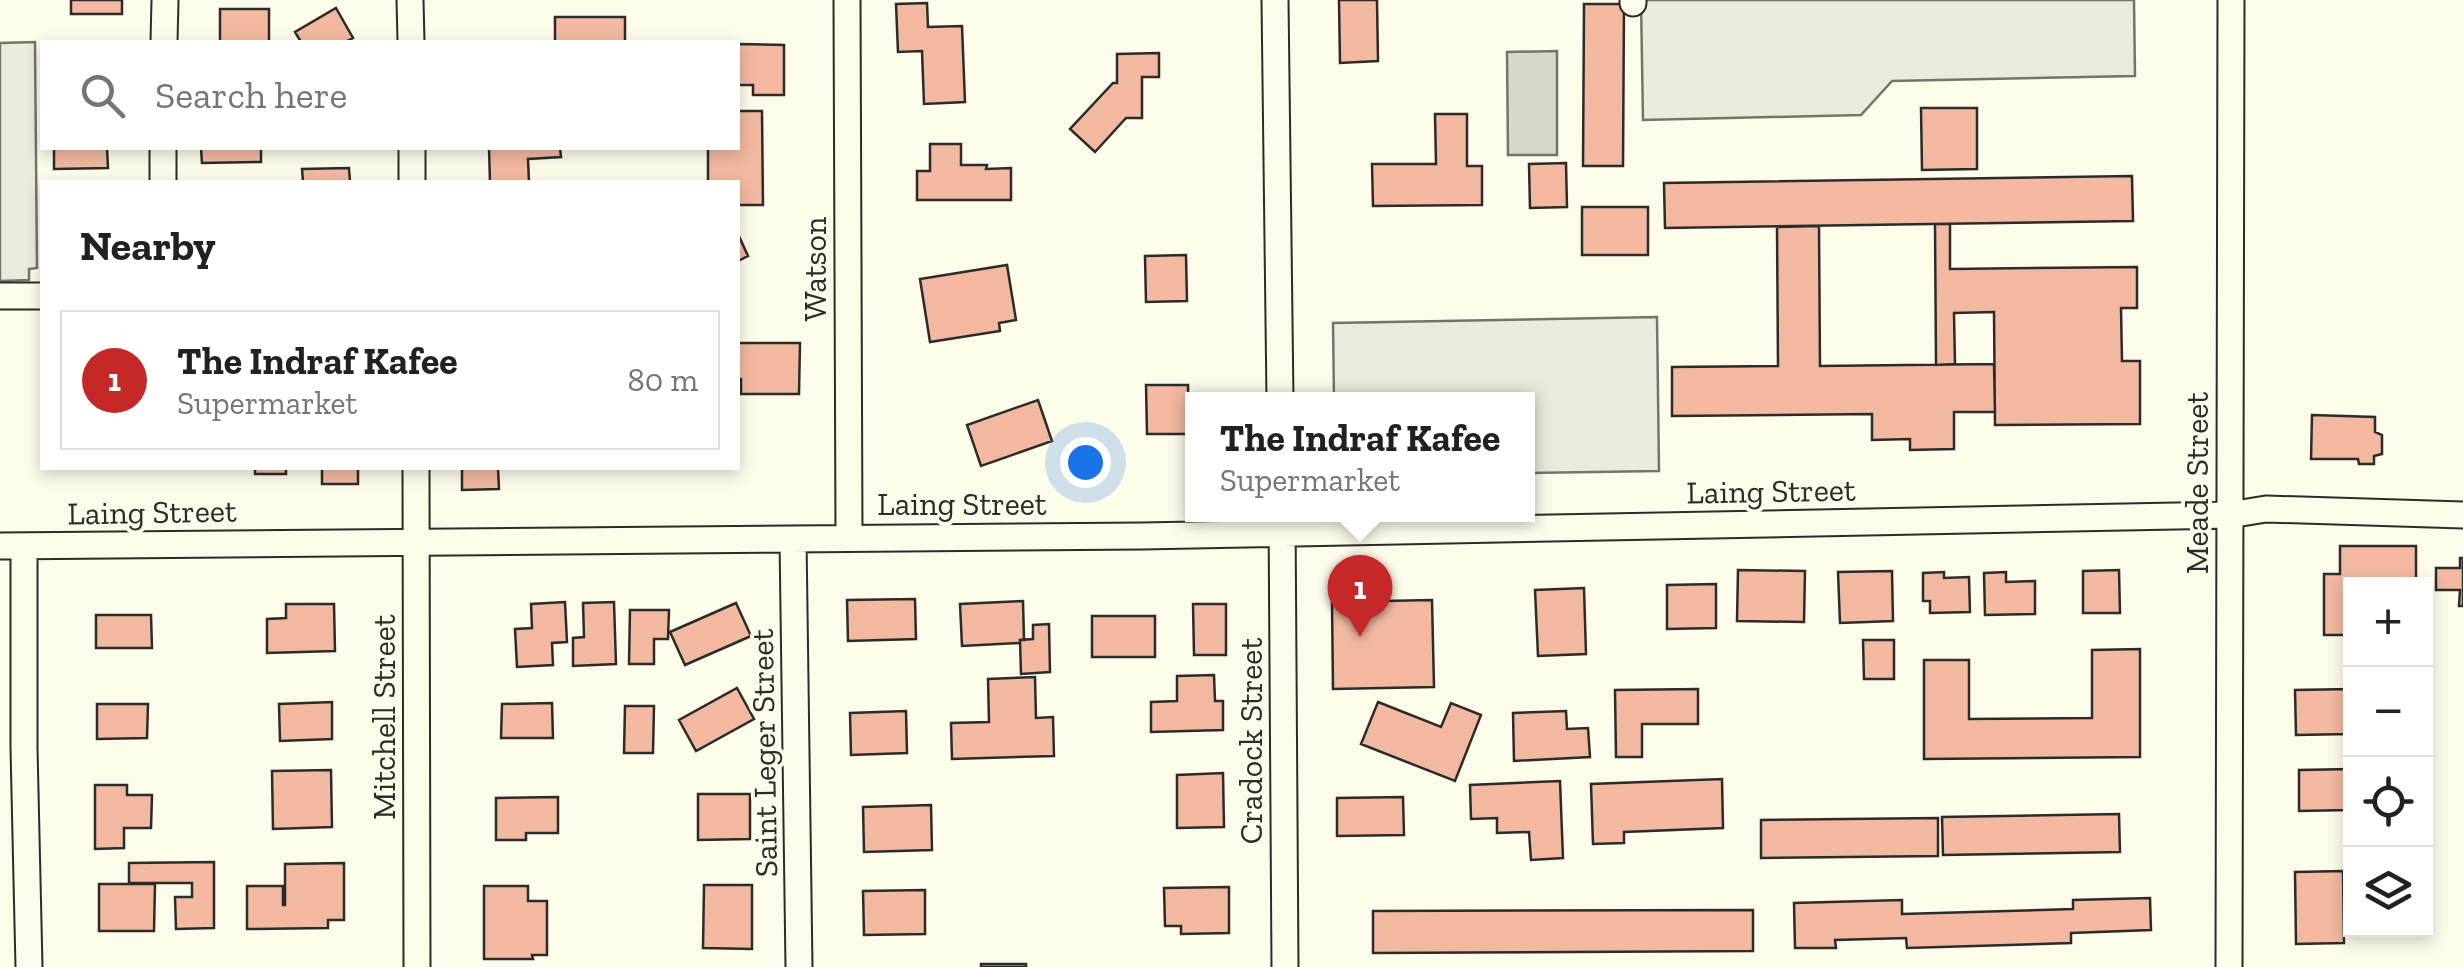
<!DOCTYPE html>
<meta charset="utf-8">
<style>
body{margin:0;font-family:"Zilla Slab",serif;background:#f6f6f6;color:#202124}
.controls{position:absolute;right:30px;bottom:30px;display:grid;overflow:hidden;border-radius:0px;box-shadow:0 5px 15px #0003}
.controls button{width:90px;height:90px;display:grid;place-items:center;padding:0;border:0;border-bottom:2px solid #e0e0e0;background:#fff;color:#202124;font:50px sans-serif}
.you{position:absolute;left:1085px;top:462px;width:35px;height:35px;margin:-25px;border:8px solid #fff;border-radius:50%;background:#1a73e8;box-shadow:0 0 0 15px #1a73e833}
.badge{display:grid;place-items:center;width:65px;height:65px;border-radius:50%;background:#c62828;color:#fff;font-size:32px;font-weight:700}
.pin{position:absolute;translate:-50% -82px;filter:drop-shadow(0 2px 5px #0008)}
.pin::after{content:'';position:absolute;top:52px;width:35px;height:30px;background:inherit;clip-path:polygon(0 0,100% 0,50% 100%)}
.popup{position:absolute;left:1185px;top:392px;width:350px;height:130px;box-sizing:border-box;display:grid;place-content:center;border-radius:0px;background:#fff;filter:drop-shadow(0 2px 8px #0005);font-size:32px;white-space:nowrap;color:#757577}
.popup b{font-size:38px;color:#202124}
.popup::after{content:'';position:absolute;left:50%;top:100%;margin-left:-20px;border:20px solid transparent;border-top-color:#fff}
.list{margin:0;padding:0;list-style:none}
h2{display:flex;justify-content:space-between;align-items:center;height:130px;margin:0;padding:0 40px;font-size:42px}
h2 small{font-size:32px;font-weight:400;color:#757577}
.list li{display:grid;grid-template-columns:65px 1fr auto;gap:30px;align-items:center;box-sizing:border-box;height:140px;margin:0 20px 20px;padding:0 20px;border:2px solid #e0e0e0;border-radius:0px}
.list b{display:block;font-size:38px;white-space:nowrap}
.list p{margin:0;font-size:32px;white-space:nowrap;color:#757577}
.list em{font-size:32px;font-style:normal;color:#757577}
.icon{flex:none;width:55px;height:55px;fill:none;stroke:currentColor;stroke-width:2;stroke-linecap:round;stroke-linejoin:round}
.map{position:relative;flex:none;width:2463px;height:967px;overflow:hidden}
.search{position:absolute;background:#fff;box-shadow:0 5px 15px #0003;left:40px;top:40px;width:700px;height:110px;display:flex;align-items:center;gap:25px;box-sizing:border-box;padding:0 35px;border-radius:0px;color:#757577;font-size:38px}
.panel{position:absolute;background:#fff;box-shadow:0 5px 15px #0003;left:40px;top:180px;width:700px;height:290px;border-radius:0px}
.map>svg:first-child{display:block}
.green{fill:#ecebdb;stroke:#74746e;stroke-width:2.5}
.water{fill:#d8d7c9;stroke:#74746e;stroke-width:2.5}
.building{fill:#f2b8a0;stroke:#2b2b2b;stroke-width:2.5}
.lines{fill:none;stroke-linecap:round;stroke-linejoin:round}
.minor-casing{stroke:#2b2b2b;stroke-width:29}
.minor{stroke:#fdfbea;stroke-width:25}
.labels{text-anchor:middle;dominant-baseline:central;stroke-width:8;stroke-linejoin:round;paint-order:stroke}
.street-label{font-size:32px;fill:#2b2b2b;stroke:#fdfbea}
</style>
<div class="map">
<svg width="2463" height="967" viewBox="0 0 2463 967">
<rect width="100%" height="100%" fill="#fdfbea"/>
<path class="green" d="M1641,0H2134L2135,76L1892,81L1861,115L1643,120Z
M35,42L37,268L29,269V280L0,281V43Z
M1657,317L1659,471L1528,473V400L1334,399L1333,323Z"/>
<path class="water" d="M1557,51V155H1508L1507,52Z"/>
<path class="building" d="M71,0H122V14H71Z
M1339,0H1377L1378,61L1340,63Z
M927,3L928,27L962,26L965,102L924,104L922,51L898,52L896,4Z
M1584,4H1624L1623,166H1583Z
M336,8L353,38L345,42H301L295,32Z
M220,9H269V42H220Z
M555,17H625V42H555Z
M738,44L784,45V95H753V85H738Z
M1159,53V77H1142V118H1126L1095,152L1070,129L1113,83H1117V54Z
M1921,108H1977V169L1922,170Z
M738,111H762L763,205H738V182H708V148H738Z
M1435,114H1467V166H1482V205L1373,206L1372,164H1436Z
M930,144H961V165H987L986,169L1011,168V200H917V171H930Z
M54,148H107L108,168L54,169Z
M201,148H261V162L202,163Z
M489,148H560L561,157L528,159L529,182H490Z
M1566,163L1567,207L1530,208L1529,164Z
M349,168L350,182H303L302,169Z
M2132,176L2133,221L1665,228L1664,183Z
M1582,207H1648V255H1582Z
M1935,224H1950V269L2137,267V308H2121L2122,361H2140V424L1995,425L1994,312L1954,313L1955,364L1936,365Z
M1819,226L1820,366L1994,364L1995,412H1954V449L1910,450V439L1872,440V414L1672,416V367L1778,366L1777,227Z
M738,234L748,256L738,261Z
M1186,255L1187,301L1146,302L1145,256Z
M1007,265L1016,320L999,323L1000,331L930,342L920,279Z
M738,343H800L799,394H741V379H738Z
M1146,385H1188L1189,434H1147Z
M1038,400L1052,441L981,466L967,425Z
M2312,415L2375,417V432L2382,435V454L2374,456V464H2359L2358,459H2311Z
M255,468H286V474H255Z
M322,468H358V484H322Z
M462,468H498L499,489L462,490Z
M2340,546H2416V584H2350V635H2324V574H2340Z
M2460,558H2463V606H2459L2460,590H2436V568H2460Z
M1738,570L1805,571L1804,622L1737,621Z
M2119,570L2120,613H2083V571Z
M1892,571L1893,621L1840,623L1838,572Z
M1944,572V578L1969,577L1970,612L1930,613V601H1923V573Z
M2006,572V582L2035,581V614L1985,615L1984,573Z
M1716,584V628L1667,629V585Z
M1584,588L1586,654L1538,656L1535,590Z
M915,599L916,639L848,641L847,600Z
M1432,600L1434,687L1333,689L1332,602Z
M1023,601L1024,640H1020V643L962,646L960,604Z
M565,602L567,642L552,643L553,665L517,667L515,629L532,628L531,604Z
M614,602L616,664L573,666V638L584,637L583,603Z
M736,603L751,636L685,665L670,632Z
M286,604H334L335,651L267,653V619L286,618Z
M1193,604H1226V655H1194Z
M630,610H669L668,639H654V664H629Z
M96,615H151L152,648H96Z
M1092,616H1155V657H1092Z
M1049,624L1050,672L1021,674L1020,640L1033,639V625Z
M1863,640H1894V679H1864Z
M2140,649V757L1924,759V660H1969V719L2092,718V650Z
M1214,675L1215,701H1223V730L1151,732V702L1177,701V676Z
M1035,677L1036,718L1053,717L1054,756L952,759L951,723L989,722L988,679Z
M737,688L754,719L696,751L679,720Z
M1698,689V724H1642V757H1616L1615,690Z
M2350,689V734L2296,735L2295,690Z
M332,702V739L280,741L279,704Z
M1378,702L1441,727L1451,703L1481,715L1455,781L1361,744Z
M552,703L553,738H501L502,704Z
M97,704H148L147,738L97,739Z
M625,706H654L653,753H624Z
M906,711L907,753L851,755L850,713Z
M1566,711L1567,729L1588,728L1590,757L1514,761L1513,713Z
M2350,769V810L2299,811V770Z
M331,770L332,827L273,829L272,771Z
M1223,773L1224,827L1177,828V775Z
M1722,779L1723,828L1624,832V843L1593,844L1591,784Z
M1560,781L1563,858L1531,860L1529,832L1497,833V818L1471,819L1470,785Z
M95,785H127V795H152L151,828H124V848L95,849Z
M698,794H750V839L698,840Z
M558,797V833H526V840H496V798Z
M1403,797L1404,835L1337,836V798Z
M931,805L932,850L864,852L863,807Z
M2119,814L2120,852L1943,855L1942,817Z
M1938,818V856L1761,858V820Z
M214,862V928L176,929L175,897H192V883H129V863Z
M344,863V920H328V928L247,929V886H283V905H285V864Z
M2343,871L2344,943L2296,944L2295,872Z
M99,884H155L154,931H99Z
M704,885H752V949L703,948Z
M484,886H528V901H547V955H532L533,959H484Z
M1229,887V933L1181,934V926H1165L1164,888Z
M925,890V934L864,935L863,891Z
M2150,898L2151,930L2071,933V943L1907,948L1906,938L1835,940L1836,948H1795L1794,903L1902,900V914L2073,909V900Z
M1753,910V951L1373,953V911Z
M981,964H1026V967H981Z"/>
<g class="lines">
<g class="minor-casing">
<path id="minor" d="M410,0L411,42
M847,0L849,537
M1275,0L1280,400
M1633,0V3
M164,42L165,0
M412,148V182
M163,182V148
M0,296H42
M416,468L417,967
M1282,514L1285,967
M793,539L799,967
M0,546L1142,536L2229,515L2266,509L2463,515
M24,546V748L29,967
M2229,967L2231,0"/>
</g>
<use href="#minor" class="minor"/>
</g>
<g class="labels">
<g class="street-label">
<text transform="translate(815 269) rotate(-90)">Watson</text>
<text transform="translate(2197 483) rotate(-90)">Meade Street</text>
<text transform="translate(1771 491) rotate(-1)">Laing Street</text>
<text x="962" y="504">Laing Street</text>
<text transform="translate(152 512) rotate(-1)">Laing Street</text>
<text transform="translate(384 717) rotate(-90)">Mitchell Street</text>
<text transform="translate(1251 741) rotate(-90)">Cradock Street</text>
<text transform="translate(764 753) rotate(-91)">Saint Leger Street</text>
</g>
</g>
</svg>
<div class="controls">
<button>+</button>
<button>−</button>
<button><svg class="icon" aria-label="locate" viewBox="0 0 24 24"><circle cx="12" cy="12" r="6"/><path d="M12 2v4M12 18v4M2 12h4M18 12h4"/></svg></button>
<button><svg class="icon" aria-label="layers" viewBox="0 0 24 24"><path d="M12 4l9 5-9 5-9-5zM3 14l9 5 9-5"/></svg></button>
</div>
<div class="you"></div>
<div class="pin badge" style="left:1360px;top:637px">1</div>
<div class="popup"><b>The Indraf Kafee</b>Supermarket</div>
<div class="search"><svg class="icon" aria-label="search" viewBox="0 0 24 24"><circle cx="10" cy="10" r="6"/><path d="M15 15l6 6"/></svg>Search here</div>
<section class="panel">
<h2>Nearby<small></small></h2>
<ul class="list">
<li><span class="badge">1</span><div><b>The Indraf Kafee</b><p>Supermarket</p></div><em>80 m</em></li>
</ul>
</section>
</div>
